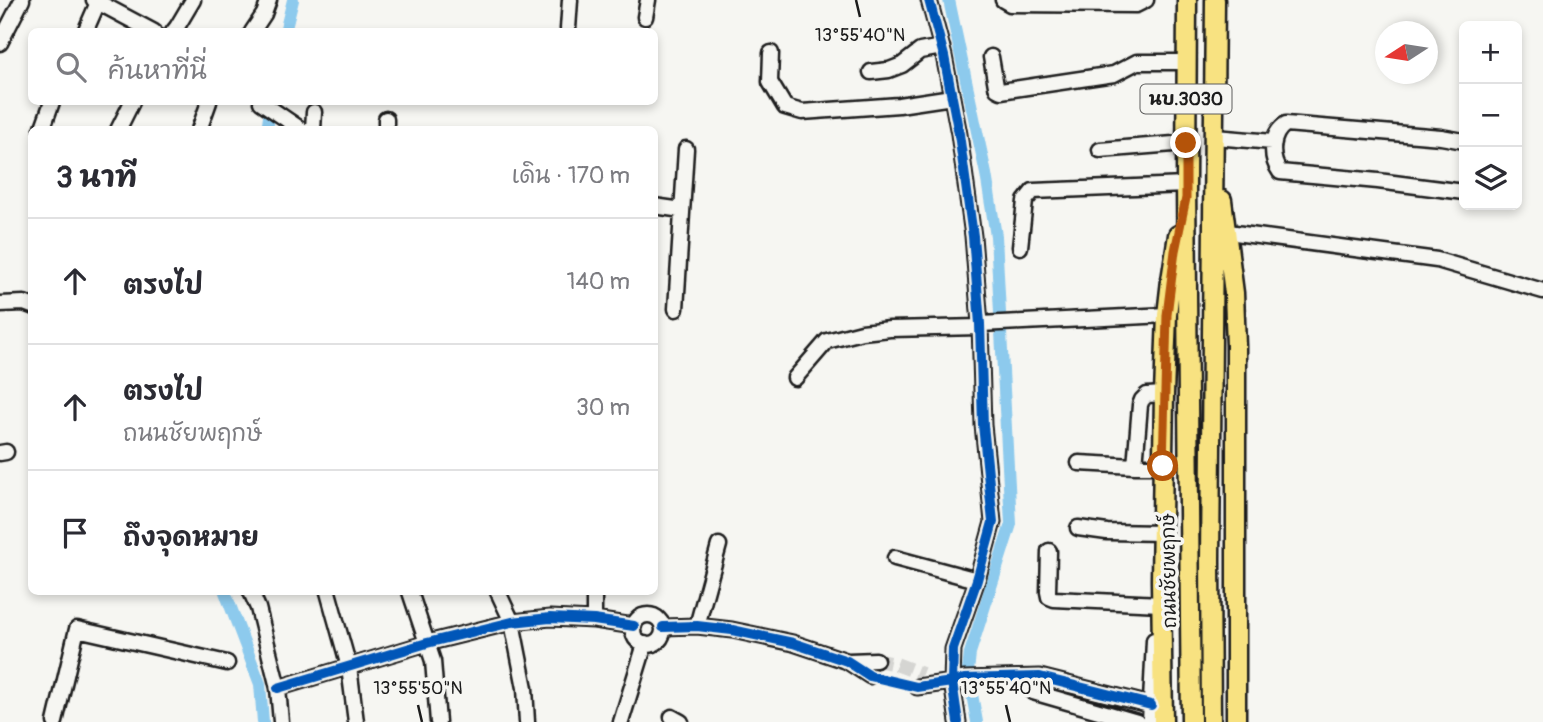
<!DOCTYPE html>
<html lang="th">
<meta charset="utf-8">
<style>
body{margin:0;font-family:Pangolin,"Playpen Sans Thai",sans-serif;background:#f2f2f3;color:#2b2b33}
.controls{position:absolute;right:21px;top:21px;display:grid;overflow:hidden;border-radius:10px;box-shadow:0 4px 10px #0003}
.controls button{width:63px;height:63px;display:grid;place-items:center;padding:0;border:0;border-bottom:2px solid #e1e1e2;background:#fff;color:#2b2b33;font:35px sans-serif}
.compass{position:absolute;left:1375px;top:21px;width:63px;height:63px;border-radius:50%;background:#fff;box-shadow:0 4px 10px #0003;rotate:258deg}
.stop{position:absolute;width:21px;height:21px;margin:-16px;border:5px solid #b45309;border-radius:50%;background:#fff}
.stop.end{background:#b45309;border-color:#fff;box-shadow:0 2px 7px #0008}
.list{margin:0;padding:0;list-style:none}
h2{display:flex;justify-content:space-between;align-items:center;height:91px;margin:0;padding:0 28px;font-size:30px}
h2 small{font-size:23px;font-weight:400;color:#7c7c81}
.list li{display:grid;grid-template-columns:46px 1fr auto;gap:21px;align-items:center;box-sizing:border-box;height:126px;padding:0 28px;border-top:2px solid #e1e1e2}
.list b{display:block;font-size:26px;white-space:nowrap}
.list p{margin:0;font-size:23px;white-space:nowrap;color:#7c7c81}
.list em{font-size:23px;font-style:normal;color:#7c7c81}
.icon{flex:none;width:38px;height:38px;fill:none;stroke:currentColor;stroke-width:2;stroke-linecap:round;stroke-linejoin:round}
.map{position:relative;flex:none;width:1543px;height:722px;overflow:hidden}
.search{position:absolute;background:#fff;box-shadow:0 4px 10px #0003;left:28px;top:28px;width:630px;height:77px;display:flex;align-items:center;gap:18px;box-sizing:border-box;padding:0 24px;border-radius:10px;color:#7c7c81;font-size:26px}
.panel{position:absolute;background:#fff;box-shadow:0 4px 10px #0003;left:28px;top:126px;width:630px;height:469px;border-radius:10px}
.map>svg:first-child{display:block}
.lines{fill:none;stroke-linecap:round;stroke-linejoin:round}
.canal{stroke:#8dcaed;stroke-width:12}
.minor-tunnel{stroke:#d5d5d2;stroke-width:14;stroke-dasharray:14 7;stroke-linecap:butt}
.minor-casing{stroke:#1c1c1c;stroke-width:19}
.major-casing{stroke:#1c1c1c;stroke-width:23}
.minor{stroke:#f6f6f2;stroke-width:14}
.major{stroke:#f8e281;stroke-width:18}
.cycleway-casing{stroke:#f6f6f2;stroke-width:15}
.cycleway{stroke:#0057b8;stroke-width:10}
.route{stroke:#b45309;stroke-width:9}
.ticks{fill:none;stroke:#1c1c1c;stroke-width:2.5}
.labels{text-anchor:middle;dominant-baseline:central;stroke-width:7;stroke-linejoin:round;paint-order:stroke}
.shield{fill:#f6f6f2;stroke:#5d5d5c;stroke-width:2}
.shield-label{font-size:18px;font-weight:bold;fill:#1c1c1c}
.street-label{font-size:19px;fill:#1c1c1c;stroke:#f6f6f2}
.ticks-label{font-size:18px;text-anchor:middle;fill:#1c1c1c;stroke:#f6f6f2;stroke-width:7;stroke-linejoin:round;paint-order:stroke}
</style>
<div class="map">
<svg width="1543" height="722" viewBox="0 0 1543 722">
<rect width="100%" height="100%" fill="#f6f6f2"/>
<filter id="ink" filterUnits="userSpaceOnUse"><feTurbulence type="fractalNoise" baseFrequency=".0143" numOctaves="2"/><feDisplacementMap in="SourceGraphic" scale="14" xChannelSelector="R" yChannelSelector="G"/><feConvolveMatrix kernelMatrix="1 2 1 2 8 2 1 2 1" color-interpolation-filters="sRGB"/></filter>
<g filter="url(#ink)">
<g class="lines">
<path class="canal" d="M949,0L986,174L996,236L1011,524L970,653L968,672L977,722
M285,32L293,0
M267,130L271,102
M225,592L260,684L263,722"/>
<path class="minor-tunnel" d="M876,660L896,664L922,674
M870,676L917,687"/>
<g class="minor-casing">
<path id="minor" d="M94,0L154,32
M929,0L944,56L959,134L973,236L980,324L983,425L993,522L977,580L953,649L952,682L958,722
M1003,0L1010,4L1136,5L1146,0
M645,17L648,0
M568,29L570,0
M85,32L99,0
M173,32L177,27L193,0
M252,32L264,14L269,0
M0,43L22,0
M771,53L770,82L785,107L802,112L899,105L952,97
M991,57L996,86L997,89L1001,91L1114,74L1137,62H1186
M871,72L889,70L902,65L920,51L942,47
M261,102L302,130
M42,130L52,102
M118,130L132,102
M199,130L209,102
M313,130L314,112
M386,130V119
M1215,137L1272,142
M1464,141L1441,137L1286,124C1270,134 1270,158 1280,172L1378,181L1464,192
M1100,150L1186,143
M654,206L682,210
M1228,232L1437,260L1543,291
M1020,247L1025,201L1033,191L1186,185
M0,304L24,303L32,306
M676,309L686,149
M980,324L1167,315
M795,378L827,341L862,332L890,329L980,327
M0,453L6,452
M1079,463L1135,466
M1163,466H1135L1140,405L1142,400L1147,395L1164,394
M1078,528L1107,532L1163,533
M1049,551L1048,592L1049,597L1054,599L1161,604
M895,558L977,580
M251,592L258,608L278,688L281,722
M328,592L349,667L356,722
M410,592L433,661L438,722
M498,592L512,622L525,688L527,722
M594,592V620
M633 630a15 15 0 1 1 30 0a15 15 0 1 1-30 0Z
M697,626L719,545
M663,627L697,626L732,630L793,643L847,661L870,676
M848,661L876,660
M1019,678L1033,692L1137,722
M917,687L952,682L964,679L1040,677L1151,705
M278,688L427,643L512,622L550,618L594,620L634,626
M672,717L681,722
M55,722L77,629L227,663
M621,722L645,644
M1150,722L1154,640"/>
</g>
<g class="major-casing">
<path id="major" d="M1187,0L1186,185L1191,722
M1222,200L1234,293L1236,346V722
M1163,722L1161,580L1164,394L1167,315L1171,280L1178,235
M1211,722L1210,559L1215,0"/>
</g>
<use href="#minor" class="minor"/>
<use href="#major" class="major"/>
<g class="cycleway-casing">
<path id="cycleway" d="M929,0L944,56L959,134L973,236L980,324L983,425L993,522L977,580L953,649L952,682L958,722
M663,627L697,626L732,630L793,643L847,661L870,676L917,687L952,682L964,679L1040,677L1151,705
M278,688L427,643L512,622L550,618L594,620L634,626"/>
</g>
<use href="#cycleway" class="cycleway"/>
</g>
</g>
<g class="lines" filter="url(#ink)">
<path class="route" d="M1163,466L1167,315L1175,251L1186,198V143"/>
</g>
<path class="ticks" d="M856,0L860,17M418,705L422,722M1006,705L1010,722"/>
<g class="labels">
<rect class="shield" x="1140.5" y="84.5" width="91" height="29" rx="5"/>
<g class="shield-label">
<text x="1186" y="99">นบ.3030</text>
</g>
<g class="street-label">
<text transform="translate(1169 571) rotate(-91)">ถนนชัยพฤกษ์</text>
</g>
</g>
<g class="ticks-label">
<text x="860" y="41">13°55'40"N</text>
<text x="418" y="694">13°55'50"N</text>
<text x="1006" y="694">13°55'40"N</text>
</g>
</svg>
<div class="controls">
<button>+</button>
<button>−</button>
<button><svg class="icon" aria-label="layers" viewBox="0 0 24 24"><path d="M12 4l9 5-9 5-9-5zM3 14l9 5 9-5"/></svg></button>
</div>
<svg class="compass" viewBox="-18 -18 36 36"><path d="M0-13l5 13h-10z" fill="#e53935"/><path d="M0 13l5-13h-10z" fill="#7c7c81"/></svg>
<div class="stop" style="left:1163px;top:466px"></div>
<div class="stop end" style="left:1186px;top:143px"></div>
<div class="search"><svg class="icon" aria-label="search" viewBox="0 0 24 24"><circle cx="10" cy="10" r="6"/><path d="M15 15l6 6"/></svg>ค้นหาที่นี่</div>
<section class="panel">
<h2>3 นาที<small>เดิน · 170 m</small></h2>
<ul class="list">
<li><svg class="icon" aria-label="ahead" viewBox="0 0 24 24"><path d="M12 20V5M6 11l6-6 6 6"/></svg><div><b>ตรงไป</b></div><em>140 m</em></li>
<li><svg class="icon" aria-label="ahead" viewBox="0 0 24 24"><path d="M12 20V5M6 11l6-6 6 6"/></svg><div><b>ตรงไป</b><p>ถนนชัยพฤกษ์</p></div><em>30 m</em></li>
<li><svg class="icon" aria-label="arrive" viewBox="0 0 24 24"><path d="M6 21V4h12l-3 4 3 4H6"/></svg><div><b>ถึงจุดหมาย</b></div></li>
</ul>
</section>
</div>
